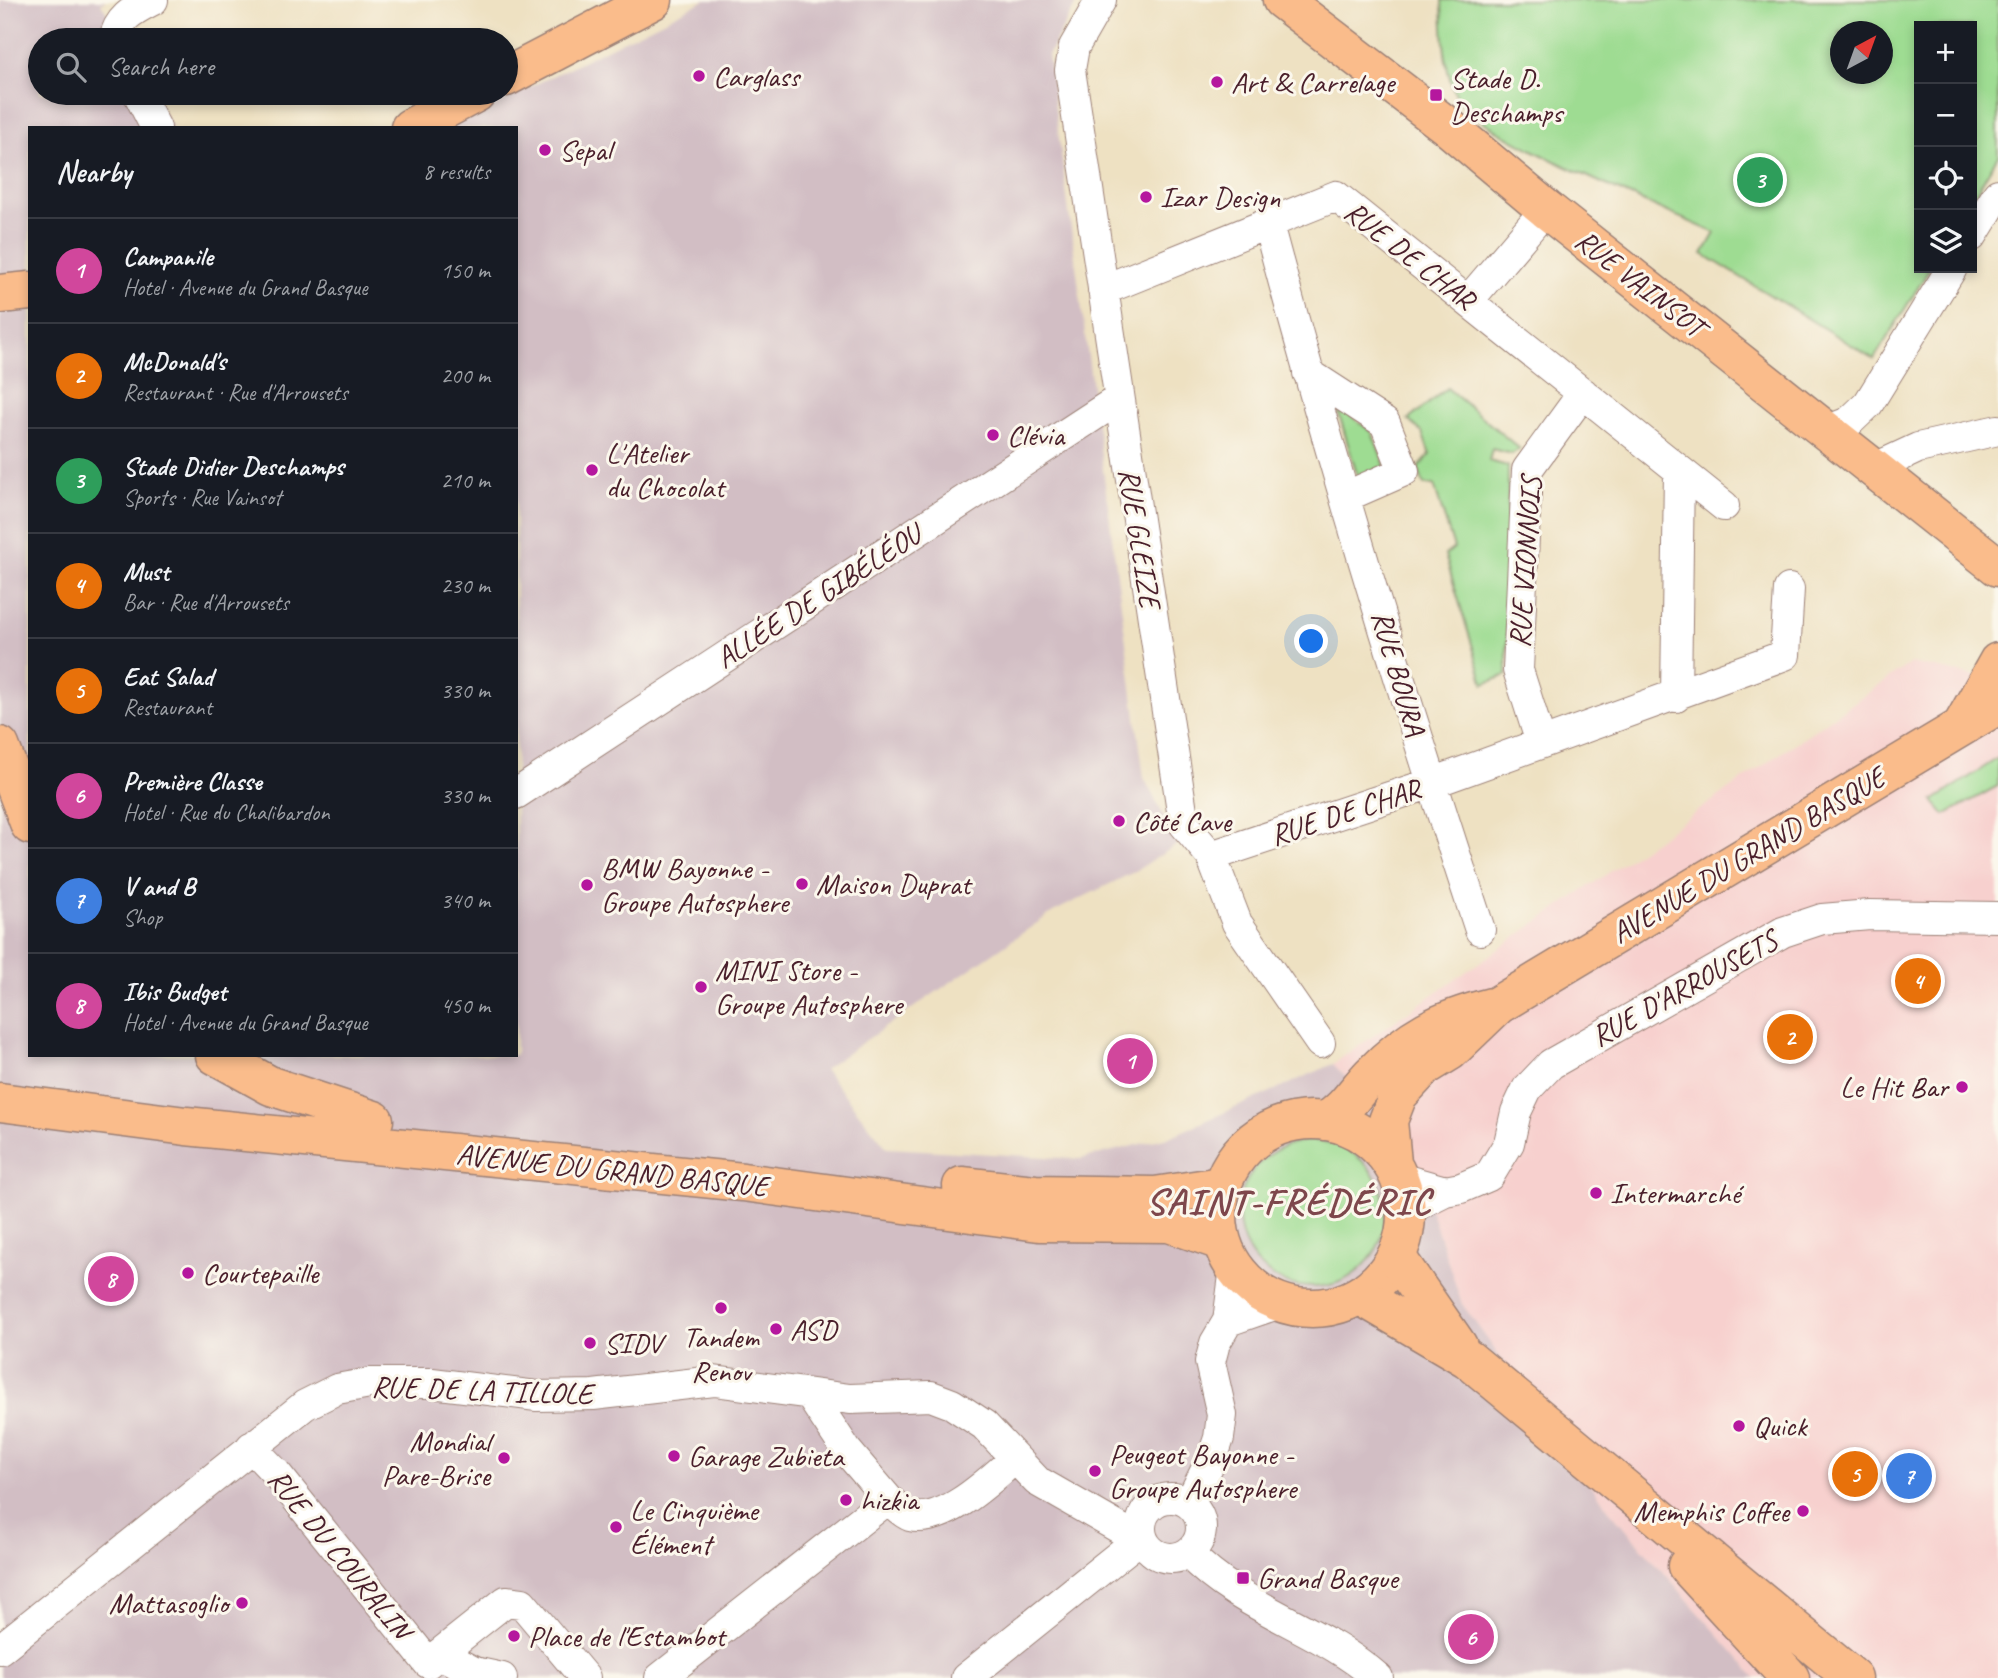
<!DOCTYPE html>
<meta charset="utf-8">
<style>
body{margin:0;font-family:Caveat,sans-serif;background:#242831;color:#f1f3f6}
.controls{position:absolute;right:21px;top:21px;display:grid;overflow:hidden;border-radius:0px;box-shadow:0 4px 10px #0003}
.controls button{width:63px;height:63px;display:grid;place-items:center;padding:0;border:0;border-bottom:2px solid #363941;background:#171b24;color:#f1f3f6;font:35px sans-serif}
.compass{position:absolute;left:1830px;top:21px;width:63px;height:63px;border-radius:50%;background:#171b24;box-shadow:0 4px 10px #0003;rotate:41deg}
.you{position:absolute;left:1312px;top:642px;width:24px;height:24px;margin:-18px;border:5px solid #fff;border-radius:50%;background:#1a73e8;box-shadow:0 0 0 10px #1a73e833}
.badge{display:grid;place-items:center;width:46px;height:46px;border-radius:50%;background:#1a73e8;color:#fff;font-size:23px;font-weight:700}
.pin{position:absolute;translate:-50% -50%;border:4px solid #fff;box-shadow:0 2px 7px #0006}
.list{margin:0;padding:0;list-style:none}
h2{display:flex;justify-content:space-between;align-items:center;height:91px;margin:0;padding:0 28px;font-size:30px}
h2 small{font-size:23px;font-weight:400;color:#9ea1a6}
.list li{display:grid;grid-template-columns:46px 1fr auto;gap:21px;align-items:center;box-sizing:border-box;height:105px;padding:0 28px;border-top:2px solid #363941}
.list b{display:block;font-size:26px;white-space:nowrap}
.list p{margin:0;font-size:23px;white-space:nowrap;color:#9ea1a6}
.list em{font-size:23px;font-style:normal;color:#9ea1a6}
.icon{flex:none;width:38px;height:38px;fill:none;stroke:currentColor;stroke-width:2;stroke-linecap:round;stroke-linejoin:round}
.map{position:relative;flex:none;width:1998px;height:1678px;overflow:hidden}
.search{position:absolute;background:#171b24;box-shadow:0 4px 10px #0003;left:28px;top:28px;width:490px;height:77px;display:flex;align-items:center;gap:18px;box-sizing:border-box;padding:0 24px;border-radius:38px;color:#9ea1a6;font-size:26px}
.panel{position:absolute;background:#171b24;box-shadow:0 4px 10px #0003;left:28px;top:126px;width:490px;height:931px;border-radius:0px}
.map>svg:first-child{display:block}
.built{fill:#f7d0ce}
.industrial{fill:#d2bec4}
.green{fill:#9edc92;stroke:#747e5e;stroke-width:2;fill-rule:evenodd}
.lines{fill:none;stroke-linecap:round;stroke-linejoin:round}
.minor-casing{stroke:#9c8076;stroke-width:32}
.major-casing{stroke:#9c8076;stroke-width:41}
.highway-casing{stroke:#9c8076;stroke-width:41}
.minor{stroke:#fff;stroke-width:30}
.major{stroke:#fabc8b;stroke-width:38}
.highway{stroke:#fabc8b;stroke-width:38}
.poi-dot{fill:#b5179e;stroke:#fbf7ec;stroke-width:2.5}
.labels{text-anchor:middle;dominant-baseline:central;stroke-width:6;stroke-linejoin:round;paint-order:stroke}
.poi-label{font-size:30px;fill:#4a1f2b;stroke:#fbf7ec;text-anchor:start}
.street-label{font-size:30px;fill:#4a1f2b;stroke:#fbf7ec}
.district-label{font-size:37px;font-weight:bold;letter-spacing:2px;fill:#7e474c;stroke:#fbf7ec}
</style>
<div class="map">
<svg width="1998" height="1678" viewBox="0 0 1998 1678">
<rect width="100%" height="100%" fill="#fbf7ec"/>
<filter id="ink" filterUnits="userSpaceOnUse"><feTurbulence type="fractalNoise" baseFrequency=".0143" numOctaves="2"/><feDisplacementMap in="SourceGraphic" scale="14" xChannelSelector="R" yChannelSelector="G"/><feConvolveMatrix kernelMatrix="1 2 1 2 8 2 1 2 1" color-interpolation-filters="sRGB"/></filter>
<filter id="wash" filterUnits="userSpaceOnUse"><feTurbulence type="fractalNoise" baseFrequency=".00686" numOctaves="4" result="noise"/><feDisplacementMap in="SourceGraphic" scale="28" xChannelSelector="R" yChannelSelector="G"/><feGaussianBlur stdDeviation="1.57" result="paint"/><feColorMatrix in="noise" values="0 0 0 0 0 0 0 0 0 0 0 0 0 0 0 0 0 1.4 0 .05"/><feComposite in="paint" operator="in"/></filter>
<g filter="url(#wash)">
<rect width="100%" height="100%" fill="#eee1c2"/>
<path class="built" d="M1911,663L1998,681V1678H1756L1609,1510L1462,1304L1407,1140L1333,1064Z"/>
<path class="industrial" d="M0,0H106L101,3L122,40H40V93H152L173,128H30V1055H516V128H448L705,0H1078L1048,55L1144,778L1178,844L1134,872L1053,912L824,1069L887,1148L1081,1159L1172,1136L1333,1064L1407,1140L1462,1304L1609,1510L1756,1678H0Z"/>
<path class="green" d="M1442,0H1998V156L1972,199V26H1919V268H1930L1874,359L1703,254L1715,233C1666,210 1482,137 1459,100C1443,74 1443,30 1442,0ZM1840,32H1882V74H1840Z
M1447,388L1520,449L1511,454L1492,449L1489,461L1508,466L1507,675L1484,684L1445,555L1454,548L1434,485H1424L1418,468L1430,455L1422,432L1408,420Z
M1343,410L1372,432L1385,466L1358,478L1339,414Z
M1998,758V786L1945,815L1933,801Z
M1239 1214a73 73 0 1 1 146 0a73 73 0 1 1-146 0Z"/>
</g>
<g filter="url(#ink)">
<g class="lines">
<g class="minor-casing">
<path id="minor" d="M1101,0L1074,47L1070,70L1184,824L1211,856L1237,923L1320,1043
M114,40C118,17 134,10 153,0
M138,93L156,128
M1268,224C1331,461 1403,697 1480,930
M1972,236L1998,194
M1103,290L1336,196L1679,470L1676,697
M1468,301L1546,209
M1308,373L1385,423L1404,471L1347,496
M1826,431L1849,422L1868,404L1952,268
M1875,468L1918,448L1998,430
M1679,470L1724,506
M1541,743L1518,670L1527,470L1583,393
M516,794L1119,399
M1211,856L1432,783L1785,655L1789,589
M1399,1178L1445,1191
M1407,1210L1445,1191L1461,1188L1489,1176L1509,1143L1516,1112L1527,1089L1551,1064L1783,932L1822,919L1870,915L1998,917
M1228,1321L1280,1303
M810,1395L847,1451L888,1499
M251,1447L276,1473L428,1663
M1141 1528a30 30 0 1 1 60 0a30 30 0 1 1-60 0Z
M1189,1504L1213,1456L1219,1438L1222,1415L1210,1362L1215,1343L1228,1321L1235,1268
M1188,1553C1242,1610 1320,1627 1378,1678
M0,1649L305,1405L337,1389L370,1383H432L537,1396L593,1395L714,1381L850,1399L931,1396L952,1404L984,1425L1037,1481L1126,1532L1141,1534
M442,1655L474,1672L502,1678
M428,1663L506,1601L522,1603L585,1678
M660,1678L888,1499C894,1504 903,1514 910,1516C944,1525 990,1480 1014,1459
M966,1678L1142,1537"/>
</g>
<g class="major-casing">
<path id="major" d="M1282,0L1447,126L1546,209L1998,567
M506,77L653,0
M410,128L476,93
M0,294L30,291
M1963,724L1998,662
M0,746L30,825
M215,1055L271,1086L374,1120
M0,1102L186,1126L743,1182L1039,1222L1169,1223L1221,1241
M1218 1214a94 94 0 1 1 188 0a94 94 0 1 1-188 0Z
M1326,1121C1346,1109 1355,1092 1371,1075C1409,1036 1440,1020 1492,1007
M1392,1163L1388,1121L1398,1095L1424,1067L1450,1051L1498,1005L1998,705
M962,1186L1035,1194L1155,1196L1221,1186"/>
</g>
<g class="highway-casing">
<path id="highway" d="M1397,1258L1458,1346
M1361,1296L1468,1359L1853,1678
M1687,1566L1790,1678"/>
</g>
<use href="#minor" class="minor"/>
<use href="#major" class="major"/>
<use href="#highway" class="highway"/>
</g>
</g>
<g class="poi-dot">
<circle cx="699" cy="76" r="7"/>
<circle cx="1217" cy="82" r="7"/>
<rect x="1429" y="88" width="14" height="14" rx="3.5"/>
<circle cx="545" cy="150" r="7"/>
<circle cx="1146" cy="197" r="7"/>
<circle cx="993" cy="435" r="7"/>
<circle cx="592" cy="470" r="7"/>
<circle cx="1119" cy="821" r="7"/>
<circle cx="802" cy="884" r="7"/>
<circle cx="587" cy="885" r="7"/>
<circle cx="701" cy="987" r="7"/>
<circle cx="1962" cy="1087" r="7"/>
<circle cx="1596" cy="1193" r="7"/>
<circle cx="188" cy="1273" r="7"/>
<circle cx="721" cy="1308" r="7"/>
<circle cx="776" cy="1329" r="7"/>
<circle cx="590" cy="1343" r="7"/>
<circle cx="1739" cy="1426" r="7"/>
<circle cx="674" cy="1456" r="7"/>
<circle cx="504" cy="1458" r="7"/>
<circle cx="1095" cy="1471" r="7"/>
<circle cx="846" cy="1500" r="7"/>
<circle cx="1803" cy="1511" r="7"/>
<circle cx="616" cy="1527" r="7"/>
<rect x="1236" y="1571" width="14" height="14" rx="3.5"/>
<circle cx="242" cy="1603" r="7"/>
<circle cx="514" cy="1636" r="7"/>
</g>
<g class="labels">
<g class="poi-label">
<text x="713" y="76">Carglass</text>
<text x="1450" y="78">Stade D.<tspan x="1450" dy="34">Deschamps</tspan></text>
<text x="1231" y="82">Art &amp; Carrelage</text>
<text x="559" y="150">Sepal</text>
<text x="1160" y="197">Izar Design</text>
<text x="1007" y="435">Clévia</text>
<text x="606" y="453">L'Atelier<tspan x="606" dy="34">du Chocolat</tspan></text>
<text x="1133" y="821">Côté Cave</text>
<text x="601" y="868">BMW Bayonne -<tspan x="601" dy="34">Groupe Autosphere</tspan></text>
<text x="816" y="884">Maison Duprat</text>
<text x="715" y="970">MINI Store -<tspan x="715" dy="34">Groupe Autosphere</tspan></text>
<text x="1948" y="1087" text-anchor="end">Le Hit Bar</text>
<text x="1610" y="1193">Intermarché</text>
<text x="202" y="1273">Courtepaille</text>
<text x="790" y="1329">ASD</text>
<text x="721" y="1337" text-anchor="middle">Tandem<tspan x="721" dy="34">Renov</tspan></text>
<text x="604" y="1343">SIDV</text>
<text x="1753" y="1426">Quick</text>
<text x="490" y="1441" text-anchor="end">Mondial<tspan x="490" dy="34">Pare-Brise</tspan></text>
<text x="1109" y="1454">Peugeot Bayonne -<tspan x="1109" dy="34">Groupe Autosphere</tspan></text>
<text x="688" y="1456">Garage Zubieta</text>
<text x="860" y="1500">hizkia</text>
<text x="630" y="1510">Le Cinquième<tspan x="630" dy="34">Élément</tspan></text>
<text x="1789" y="1511" text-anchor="end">Memphis Coffee</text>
<text x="1257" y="1578">Grand Basque</text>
<text x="228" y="1603" text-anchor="end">Mattasoglio</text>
<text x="528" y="1636">Place de l'Estambot</text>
</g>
<g class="street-label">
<text transform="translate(1410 255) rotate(38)">RUE DE CHAR</text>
<text transform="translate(1640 283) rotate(38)">RUE VAINSOT</text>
<text transform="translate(1140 538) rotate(81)">RUE GLEIZE</text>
<text transform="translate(1525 562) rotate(-86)">RUE VIONNOIS</text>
<text transform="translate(818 596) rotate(-33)">ALLÉE DE GIBÉLÉOU</text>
<text transform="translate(1399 673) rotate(74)">RUE BOURA</text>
<text transform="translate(1345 812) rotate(-18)">RUE DE CHAR</text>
<text transform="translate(1748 855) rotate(-31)">AVENUE DU GRAND BASQUE</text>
<text transform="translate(1684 988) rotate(-29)">RUE D'ARROUSETS</text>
<text transform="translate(612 1170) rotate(6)">AVENUE DU GRAND BASQUE</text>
<text transform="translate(482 1390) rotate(2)">RUE DE LA TILLOLE</text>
<text transform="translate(340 1554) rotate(51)">RUE DU COURALIN</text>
</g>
<g class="district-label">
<text x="1289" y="1201">SAINT-FRÉDÉRIC</text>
</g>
</g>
</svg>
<div class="controls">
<button>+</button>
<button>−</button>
<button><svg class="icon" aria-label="locate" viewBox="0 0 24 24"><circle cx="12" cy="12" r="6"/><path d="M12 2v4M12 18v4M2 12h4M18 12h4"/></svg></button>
<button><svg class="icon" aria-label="layers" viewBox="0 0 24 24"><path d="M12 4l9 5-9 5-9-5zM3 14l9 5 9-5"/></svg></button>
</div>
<svg class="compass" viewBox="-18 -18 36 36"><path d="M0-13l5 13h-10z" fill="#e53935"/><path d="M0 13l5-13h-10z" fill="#9ea1a6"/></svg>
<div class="you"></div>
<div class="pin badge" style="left:1130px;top:1061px;background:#d1479c">1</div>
<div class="pin badge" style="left:1790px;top:1037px;background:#e8710a">2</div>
<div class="pin badge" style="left:1760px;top:180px;background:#2e9e5b">3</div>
<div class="pin badge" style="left:1918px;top:981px;background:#e8710a">4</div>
<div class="pin badge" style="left:1855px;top:1474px;background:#e8710a">5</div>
<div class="pin badge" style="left:1471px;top:1637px;background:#d1479c">6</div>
<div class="pin badge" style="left:1909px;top:1476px;background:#3f7fe0">7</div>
<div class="pin badge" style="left:111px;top:1279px;background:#d1479c">8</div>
<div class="search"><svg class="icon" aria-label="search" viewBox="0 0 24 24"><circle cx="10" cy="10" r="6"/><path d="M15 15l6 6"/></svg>Search here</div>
<section class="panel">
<h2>Nearby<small>8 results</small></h2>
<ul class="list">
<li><span class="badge" style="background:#d1479c">1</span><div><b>Campanile</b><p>Hotel · Avenue du Grand Basque</p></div><em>150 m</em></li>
<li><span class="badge" style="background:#e8710a">2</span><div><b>McDonald's</b><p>Restaurant · Rue d'Arrousets</p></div><em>200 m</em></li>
<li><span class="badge" style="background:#2e9e5b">3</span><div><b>Stade Didier Deschamps</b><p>Sports · Rue Vainsot</p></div><em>210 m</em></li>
<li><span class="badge" style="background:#e8710a">4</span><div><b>Must</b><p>Bar · Rue d'Arrousets</p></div><em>230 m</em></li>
<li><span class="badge" style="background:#e8710a">5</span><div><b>Eat Salad</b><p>Restaurant</p></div><em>330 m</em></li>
<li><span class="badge" style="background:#d1479c">6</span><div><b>Première Classe</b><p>Hotel · Rue du Chalibardon</p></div><em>330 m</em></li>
<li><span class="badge" style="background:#3f7fe0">7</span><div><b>V and B</b><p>Shop</p></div><em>340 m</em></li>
<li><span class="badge" style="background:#d1479c">8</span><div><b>Ibis Budget</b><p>Hotel · Avenue du Grand Basque</p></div><em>450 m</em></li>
</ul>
</section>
</div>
